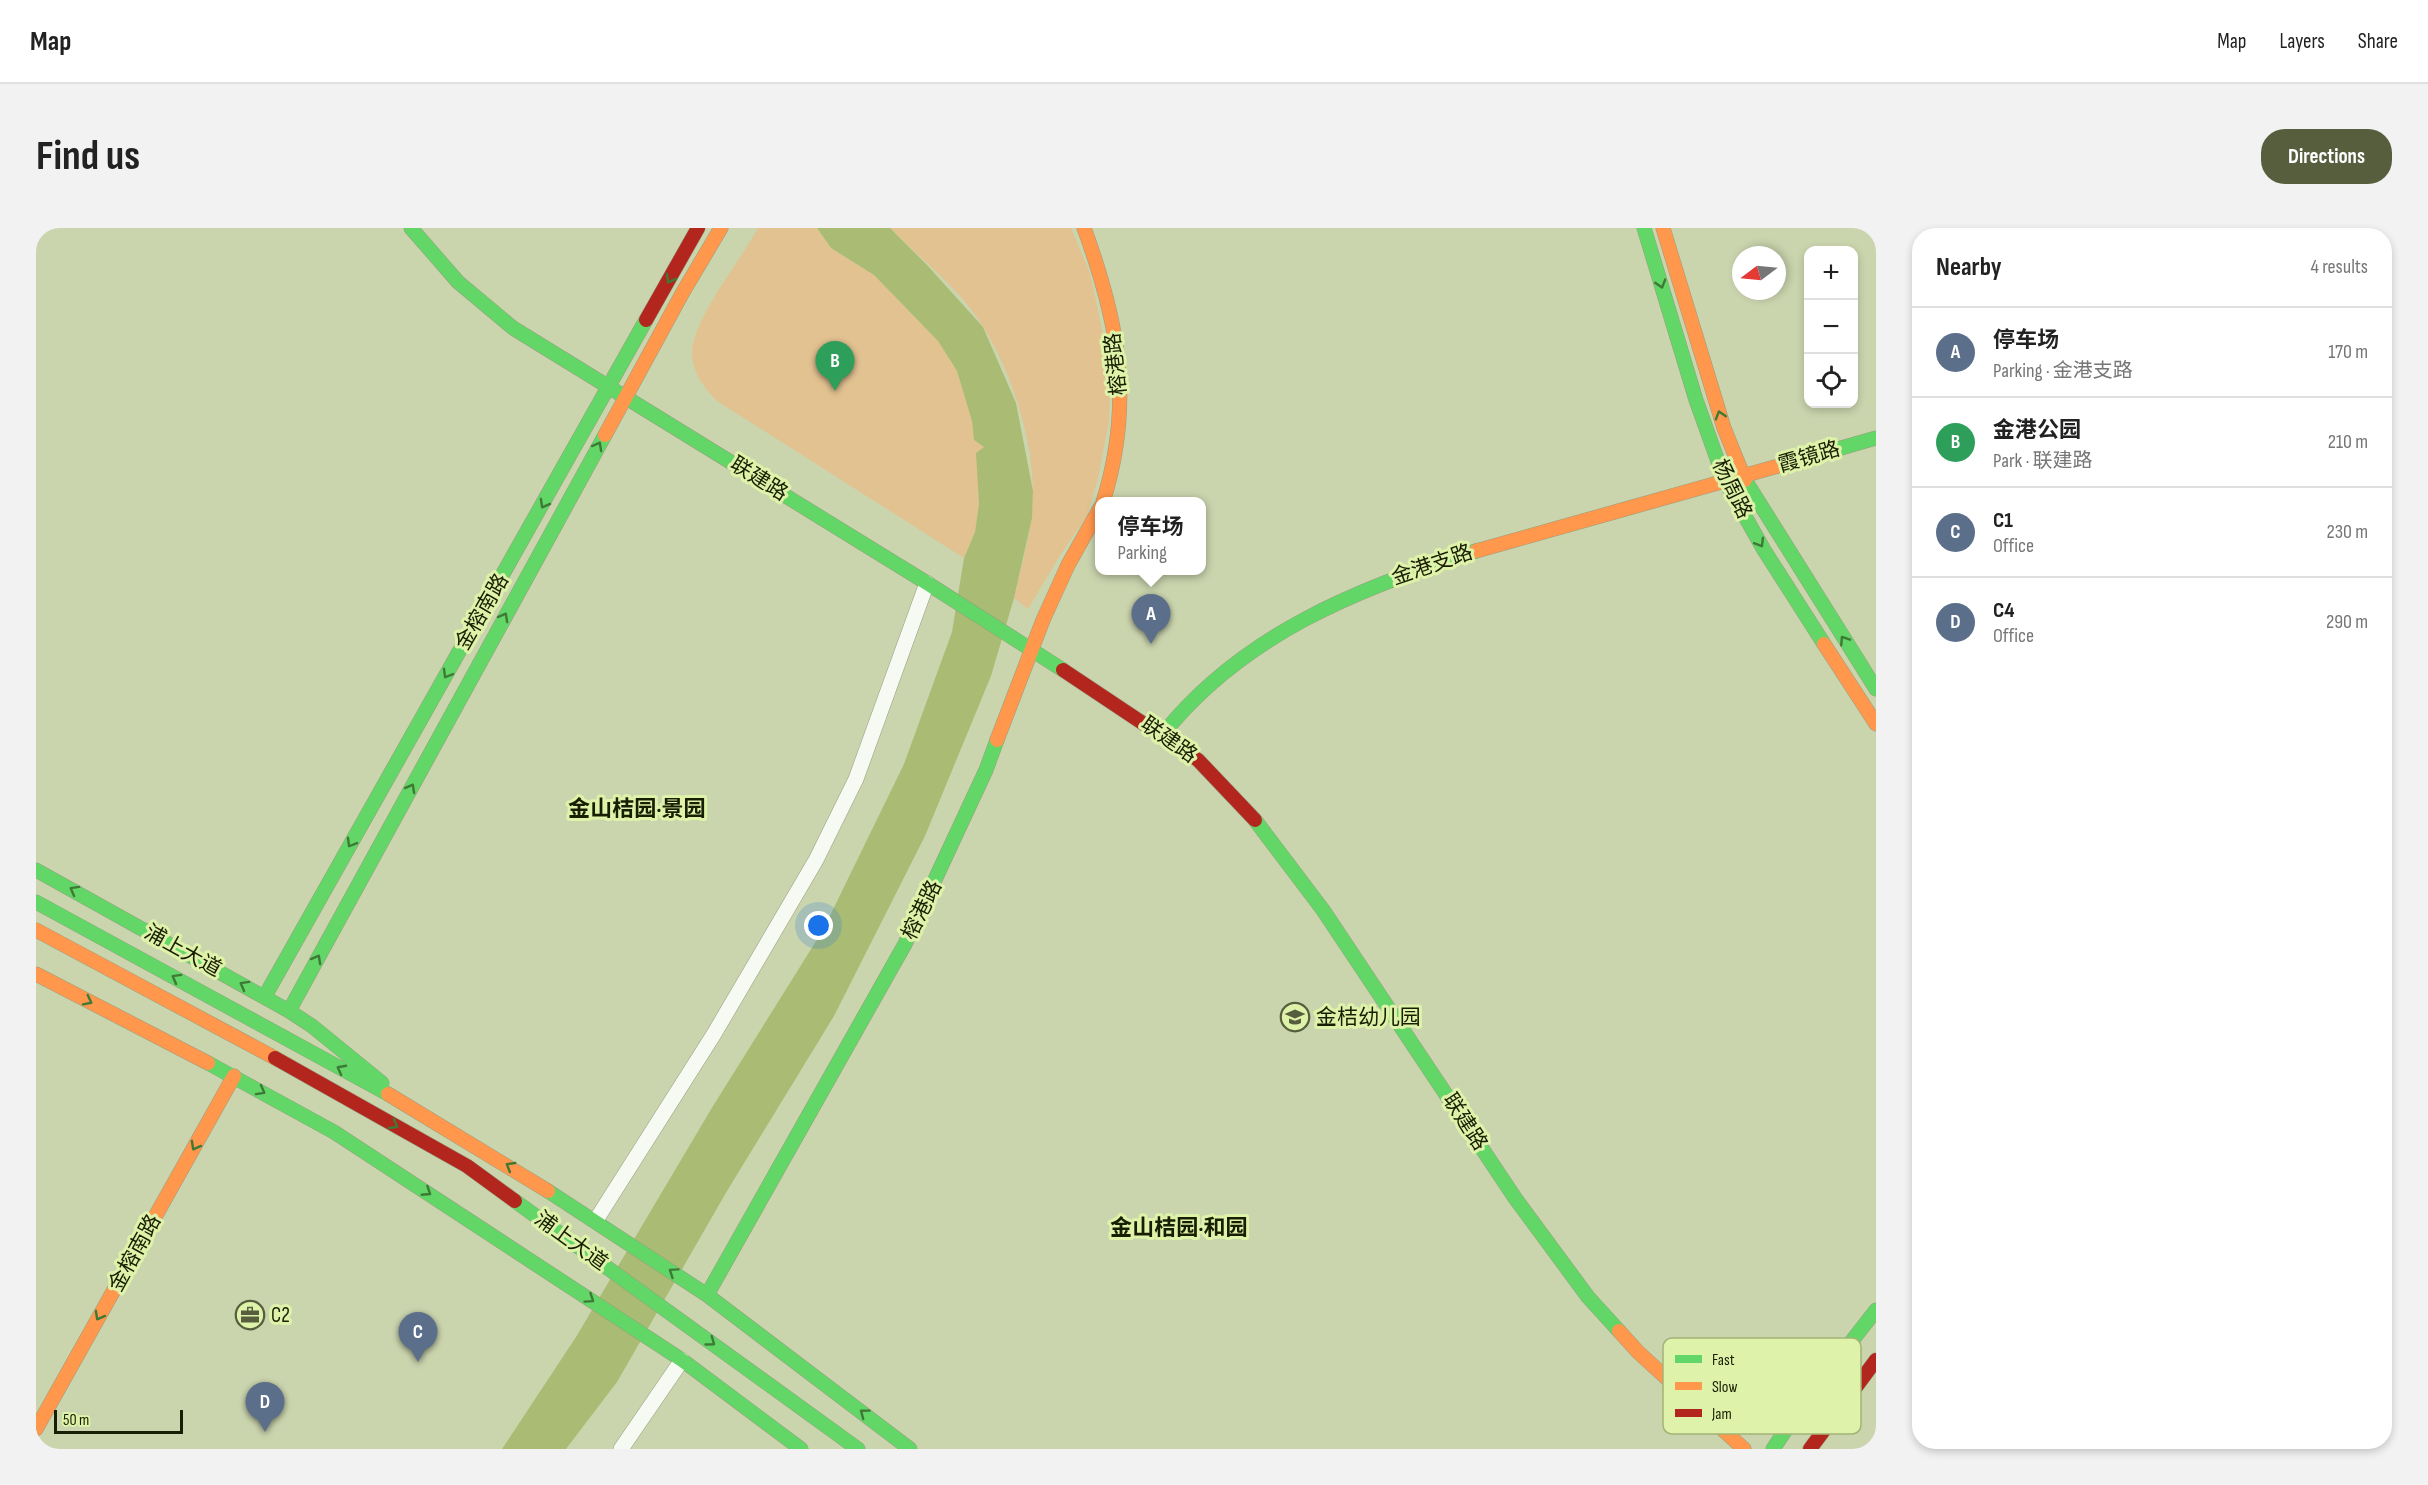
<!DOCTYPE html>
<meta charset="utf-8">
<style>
body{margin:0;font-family:"Sofia Sans Condensed","Noto Sans SC",sans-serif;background:#f2f2f2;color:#222}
.controls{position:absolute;right:18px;top:18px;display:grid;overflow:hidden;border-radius:12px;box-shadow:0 3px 9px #0003}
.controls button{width:54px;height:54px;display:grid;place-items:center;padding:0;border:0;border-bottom:2px solid #e0e0e0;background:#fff;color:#222;font:30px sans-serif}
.compass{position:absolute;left:1696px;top:18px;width:54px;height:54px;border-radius:50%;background:#fff;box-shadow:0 3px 9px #0003;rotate:254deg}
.scale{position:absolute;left:18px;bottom:15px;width:129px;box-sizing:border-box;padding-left:6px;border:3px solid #181e02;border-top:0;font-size:16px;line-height:21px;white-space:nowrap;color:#181e02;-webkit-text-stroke:4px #dff2a9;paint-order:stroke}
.you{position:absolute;left:783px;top:698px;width:21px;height:21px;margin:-15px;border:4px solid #fff;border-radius:50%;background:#1a73e8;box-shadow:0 0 0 9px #1a73e833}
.badge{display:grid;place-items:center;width:39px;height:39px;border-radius:50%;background:#565e3e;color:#fff;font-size:20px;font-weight:700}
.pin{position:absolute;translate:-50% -50px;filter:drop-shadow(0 2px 3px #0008)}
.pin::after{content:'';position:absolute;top:32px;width:21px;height:18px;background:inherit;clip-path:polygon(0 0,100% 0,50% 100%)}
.popup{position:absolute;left:1059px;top:269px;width:111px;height:78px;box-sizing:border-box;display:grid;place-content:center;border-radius:12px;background:#fff;filter:drop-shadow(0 2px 4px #0005);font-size:20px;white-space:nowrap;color:#767676}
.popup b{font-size:22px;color:#222}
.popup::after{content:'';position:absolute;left:50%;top:100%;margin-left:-12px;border:12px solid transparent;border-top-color:#fff}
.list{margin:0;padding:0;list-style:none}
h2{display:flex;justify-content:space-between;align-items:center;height:78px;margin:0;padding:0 24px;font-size:26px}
h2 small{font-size:20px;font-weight:400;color:#767676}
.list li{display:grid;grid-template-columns:39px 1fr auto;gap:18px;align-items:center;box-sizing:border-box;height:90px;padding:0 24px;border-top:2px solid #e0e0e0}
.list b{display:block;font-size:22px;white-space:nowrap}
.list p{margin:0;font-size:20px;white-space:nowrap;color:#767676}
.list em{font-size:20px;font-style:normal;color:#767676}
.icon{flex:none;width:33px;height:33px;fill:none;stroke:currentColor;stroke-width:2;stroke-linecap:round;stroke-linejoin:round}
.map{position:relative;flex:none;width:1840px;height:1221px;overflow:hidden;border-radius:24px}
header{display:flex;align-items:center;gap:36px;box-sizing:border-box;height:84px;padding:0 30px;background:#fff;border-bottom:2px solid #e0e0e0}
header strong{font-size:28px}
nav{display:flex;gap:33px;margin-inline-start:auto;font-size:21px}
.intro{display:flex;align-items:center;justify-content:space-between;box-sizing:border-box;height:144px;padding:0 36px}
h1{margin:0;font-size:42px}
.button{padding:15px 27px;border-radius:24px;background:#565e3e;color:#fff;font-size:21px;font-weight:700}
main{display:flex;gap:36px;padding:0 36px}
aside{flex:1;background:#fff;border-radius:24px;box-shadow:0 3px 9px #0003}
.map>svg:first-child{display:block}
.green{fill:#e3c291}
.water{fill:#aabc74}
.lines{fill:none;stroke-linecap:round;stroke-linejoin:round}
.street-casing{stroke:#979e7f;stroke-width:16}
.fast-casing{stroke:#979e7f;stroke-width:15}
.slow-casing{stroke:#979e7f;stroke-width:15}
.jam-casing{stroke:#979e7f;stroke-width:15}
.street{stroke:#f7f9f3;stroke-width:15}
.fast{stroke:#63d668;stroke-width:14}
.slow{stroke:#ff974d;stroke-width:14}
.jam{stroke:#b3261e;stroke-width:14}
.oneway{stroke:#3e7a35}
.labels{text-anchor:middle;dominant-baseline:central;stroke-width:6;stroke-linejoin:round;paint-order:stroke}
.street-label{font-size:21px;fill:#181e02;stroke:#dff2a9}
.poi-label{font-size:21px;fill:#181e02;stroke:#dff2a9;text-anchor:start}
.neighbourhood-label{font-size:22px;font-weight:bold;fill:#181e02;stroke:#dff2a9}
.key{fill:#dff2a9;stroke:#a3b277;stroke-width:1.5}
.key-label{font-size:16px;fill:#181e02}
</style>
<header>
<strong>Map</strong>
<nav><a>Map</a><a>Layers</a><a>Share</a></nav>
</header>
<div class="intro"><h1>Find us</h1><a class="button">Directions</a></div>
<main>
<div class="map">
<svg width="1840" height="1221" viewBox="0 0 1840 1221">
<rect width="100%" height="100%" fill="#cad4ad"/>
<path class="green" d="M722,0H781L795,20L838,47L902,113L921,143L936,193L938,212L948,219L942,243L943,276L939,304L928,330L681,173C669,161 656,144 656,125C656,92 705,32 722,0Z
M854,0H1035L1054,45L1068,111L1074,152L1073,193L1062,250L1051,288L1023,329L992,381L978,370C984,344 992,317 995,290C1005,227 974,130 934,80C911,51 880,26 854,0Z"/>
<path class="water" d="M781,0H854L891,37L947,99L980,175L997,263L996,290L978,370L955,448L889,608L798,788L691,963L581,1154L530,1221H466L540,1109L677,878L787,702L868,536L916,404L928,330L939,304L943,276L940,225L948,219L938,212L936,193L921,143L902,113L838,47L795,20Z"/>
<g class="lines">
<g class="street-casing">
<path id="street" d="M560,992L678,806L780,632L820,551L891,355
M585,1221L646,1132"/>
</g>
<g class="fast-casing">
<path id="fast" d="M375,0L422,54L477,100L891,355L1027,442
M1608,0L1660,172L1689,253L1728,322L1788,416
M1767,231L1840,210
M1709,252L1840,461
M1127,506C1206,407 1322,360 1440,323
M1219,592L1287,682L1479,970L1552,1069L1583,1103
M0,642L253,783L276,798L346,855
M0,674L352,866
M229,768L610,92
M253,783L569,207
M172,835L298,904L646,1132L765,1221
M512,963L671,1067L874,1221
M479,973L822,1221
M671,1067L869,716L950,542L961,512
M1737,1221L1769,1173L1840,1082"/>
</g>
<g class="slow-casing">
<path id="slow" d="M1048,0C1083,95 1098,175 1067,274
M1627,0L1688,200L1709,252
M569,207L647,64L685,0
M1440,323L1767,231
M1788,416L1840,496
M961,512L1007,392L1032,337L1064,280
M0,702L239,830
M0,746L172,835
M352,866L512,963
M1583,1103L1602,1124L1708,1221
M0,1201L198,848"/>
</g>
<g class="jam-casing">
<path id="jam" d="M610,92L662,0
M1027,442L1162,532L1219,592
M239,830L431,938L479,973
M1774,1221L1840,1132"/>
</g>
<use href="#street" class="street"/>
<use href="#fast" class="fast"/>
<use href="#slow" class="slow"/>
<use href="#jam" class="jam"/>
</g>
<defs><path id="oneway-chevron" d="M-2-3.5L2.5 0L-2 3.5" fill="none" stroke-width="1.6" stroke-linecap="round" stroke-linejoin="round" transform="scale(1.5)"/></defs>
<g class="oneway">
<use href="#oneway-chevron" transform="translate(634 51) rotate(119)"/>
<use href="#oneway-chevron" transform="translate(1625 56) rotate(73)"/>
<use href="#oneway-chevron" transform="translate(1684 187) rotate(-107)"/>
<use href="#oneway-chevron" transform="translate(562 218) rotate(-61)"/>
<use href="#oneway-chevron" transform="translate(508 276) rotate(119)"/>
<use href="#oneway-chevron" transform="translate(1724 315) rotate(59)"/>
<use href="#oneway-chevron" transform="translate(468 389) rotate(-61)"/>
<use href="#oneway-chevron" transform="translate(1808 412) rotate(-123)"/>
<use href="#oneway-chevron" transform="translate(411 446) rotate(120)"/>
<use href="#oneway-chevron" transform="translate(375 560) rotate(-61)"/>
<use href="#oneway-chevron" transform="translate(315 615) rotate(120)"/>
<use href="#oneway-chevron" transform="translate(38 662) rotate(-151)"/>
<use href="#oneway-chevron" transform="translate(281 731) rotate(-61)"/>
<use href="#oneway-chevron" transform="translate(140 750) rotate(-151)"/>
<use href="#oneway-chevron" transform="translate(208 757) rotate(-151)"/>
<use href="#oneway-chevron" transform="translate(52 773) rotate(27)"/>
<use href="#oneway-chevron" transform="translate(305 841) rotate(-152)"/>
<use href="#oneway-chevron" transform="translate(225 863) rotate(29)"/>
<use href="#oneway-chevron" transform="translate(358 897) rotate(30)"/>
<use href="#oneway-chevron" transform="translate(159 918) rotate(119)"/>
<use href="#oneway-chevron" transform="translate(474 938) rotate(-149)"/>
<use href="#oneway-chevron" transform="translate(391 964) rotate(33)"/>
<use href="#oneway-chevron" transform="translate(637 1044) rotate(-146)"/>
<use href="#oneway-chevron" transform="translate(554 1071) rotate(34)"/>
<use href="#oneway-chevron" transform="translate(63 1088) rotate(119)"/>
<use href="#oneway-chevron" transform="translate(675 1114) rotate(36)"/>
<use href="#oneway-chevron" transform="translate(828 1185) rotate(-143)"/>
</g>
<defs>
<g id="school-ring" transform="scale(1.5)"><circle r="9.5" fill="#dff2a9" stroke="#565e3e" stroke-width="1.5"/><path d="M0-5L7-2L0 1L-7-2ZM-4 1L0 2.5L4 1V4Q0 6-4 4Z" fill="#565e3e"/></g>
<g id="office-ring" transform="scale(1.5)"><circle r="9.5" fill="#dff2a9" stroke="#565e3e" stroke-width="1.5"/><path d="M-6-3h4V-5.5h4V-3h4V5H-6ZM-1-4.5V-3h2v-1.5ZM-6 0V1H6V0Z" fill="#565e3e"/></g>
</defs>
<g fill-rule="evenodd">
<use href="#school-ring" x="1259" y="789"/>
<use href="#office-ring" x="214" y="1087"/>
</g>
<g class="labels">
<g class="street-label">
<text transform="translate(1080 136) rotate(-96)">榕港路</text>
<text transform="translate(1773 229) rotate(-16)">霞镜路</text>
<text transform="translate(723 251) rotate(32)">联建路</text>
<text transform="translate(1696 261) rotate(64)">杨周路</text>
<text transform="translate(1396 337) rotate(-19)">金港支路</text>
<text transform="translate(446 384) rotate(-60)">金榕南路</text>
<text transform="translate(1133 512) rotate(35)">联建路</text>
<text transform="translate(886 682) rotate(-64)">榕港路</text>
<text transform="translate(147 723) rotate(29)">浦上大道</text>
<text transform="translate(1429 894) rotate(57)">联建路</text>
<text transform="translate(535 1013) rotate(36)">浦上大道</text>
<text transform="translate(99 1025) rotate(-61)">金榕南路</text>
</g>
<g class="poi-label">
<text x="1280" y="789">金桔幼儿园</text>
<text x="235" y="1087">C2</text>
</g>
<g class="neighbourhood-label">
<text x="601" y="581">金山桔园·景园</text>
<text x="1143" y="1000">金山桔园·和园</text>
</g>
</g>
<rect x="1627" y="1110" width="198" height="96" rx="9" class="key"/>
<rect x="1639" y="1127" width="27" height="8" fill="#63d668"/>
<rect x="1639" y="1154" width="27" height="8" fill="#ff974d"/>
<rect x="1639" y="1181" width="27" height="8" fill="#b3261e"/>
<g class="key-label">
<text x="1676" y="1137">Fast</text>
<text x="1676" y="1164">Slow</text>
<text x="1676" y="1191">Jam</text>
</g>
</svg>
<div class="controls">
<button>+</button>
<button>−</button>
<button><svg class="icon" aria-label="locate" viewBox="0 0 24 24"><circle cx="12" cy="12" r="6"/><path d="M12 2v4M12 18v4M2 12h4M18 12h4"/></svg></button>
</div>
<svg class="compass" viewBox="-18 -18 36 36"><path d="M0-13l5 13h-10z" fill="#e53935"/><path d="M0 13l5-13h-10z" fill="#767676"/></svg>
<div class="scale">50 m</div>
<div class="you"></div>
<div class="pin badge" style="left:1115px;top:416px;background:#5c6f8a">A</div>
<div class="popup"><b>停车场</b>Parking</div>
<div class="pin badge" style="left:799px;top:163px;background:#2e9e5b">B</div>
<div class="pin badge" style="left:382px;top:1134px;background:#5c6f8a">C</div>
<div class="pin badge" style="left:229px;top:1204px;background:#5c6f8a">D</div>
</div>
<aside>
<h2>Nearby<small>4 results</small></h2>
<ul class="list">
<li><span class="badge" style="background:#5c6f8a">A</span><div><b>停车场</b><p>Parking · 金港支路</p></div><em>170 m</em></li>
<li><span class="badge" style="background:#2e9e5b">B</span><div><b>金港公园</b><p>Park · 联建路</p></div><em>210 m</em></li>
<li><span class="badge" style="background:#5c6f8a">C</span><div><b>C1</b><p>Office</p></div><em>230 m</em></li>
<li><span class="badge" style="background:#5c6f8a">D</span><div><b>C4</b><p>Office</p></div><em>290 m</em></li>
</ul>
</aside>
</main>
